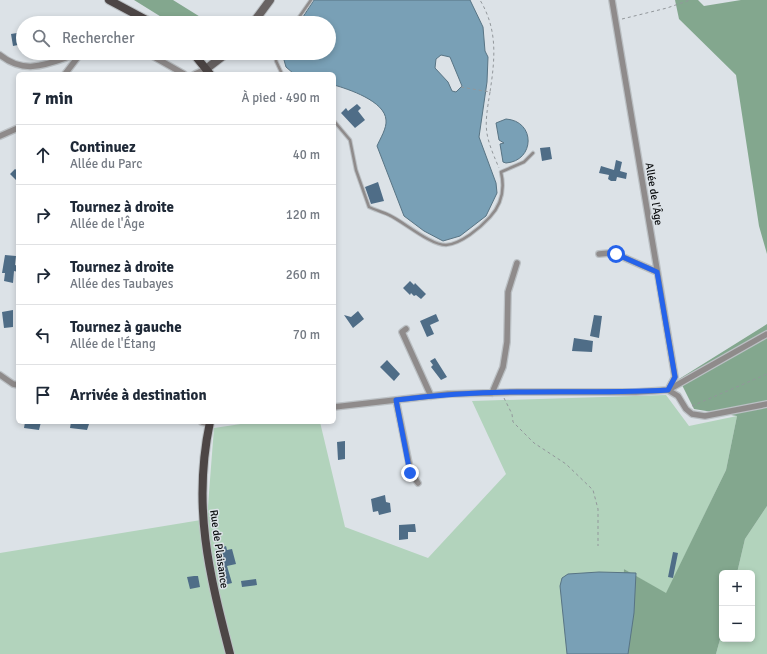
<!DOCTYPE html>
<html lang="fr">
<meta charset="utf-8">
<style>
body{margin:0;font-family:Signika,sans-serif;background:#f2f2f3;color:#1f2937}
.controls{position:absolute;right:12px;bottom:12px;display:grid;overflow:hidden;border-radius:6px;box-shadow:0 2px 6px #0003}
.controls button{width:36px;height:36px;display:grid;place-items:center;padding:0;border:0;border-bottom:1px solid #e0e1e3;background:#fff;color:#1f2937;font:20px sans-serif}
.stop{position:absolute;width:12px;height:12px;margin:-9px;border:3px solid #2563eb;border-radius:50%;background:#fff}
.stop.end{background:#2563eb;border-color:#fff;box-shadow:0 1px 4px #0008}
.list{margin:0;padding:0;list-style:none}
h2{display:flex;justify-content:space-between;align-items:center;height:52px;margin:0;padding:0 16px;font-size:17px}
h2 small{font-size:13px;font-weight:400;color:#747a83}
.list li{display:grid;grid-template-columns:26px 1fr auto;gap:12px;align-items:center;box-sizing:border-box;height:60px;padding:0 16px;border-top:1px solid #e0e1e3}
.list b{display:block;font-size:15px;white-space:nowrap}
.list p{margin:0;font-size:13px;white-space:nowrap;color:#747a83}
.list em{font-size:13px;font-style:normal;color:#747a83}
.icon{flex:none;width:22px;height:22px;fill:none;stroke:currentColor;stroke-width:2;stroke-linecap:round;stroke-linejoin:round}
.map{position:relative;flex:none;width:767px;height:654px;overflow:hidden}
.search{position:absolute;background:#fff;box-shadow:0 2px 6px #0003;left:16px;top:16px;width:320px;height:44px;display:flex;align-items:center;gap:10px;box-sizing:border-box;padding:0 14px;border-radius:22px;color:#747a83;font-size:15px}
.panel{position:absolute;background:#fff;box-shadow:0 2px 6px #0003;left:16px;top:72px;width:320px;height:352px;border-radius:6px}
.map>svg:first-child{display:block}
.green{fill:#b2d3bc}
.forest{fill:#83a78e}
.water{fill:#79a0b6;stroke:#587484;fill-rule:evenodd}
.building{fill:#4f6d87}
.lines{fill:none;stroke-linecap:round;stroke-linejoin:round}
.service-casing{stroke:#bbc0c4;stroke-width:4.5}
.minor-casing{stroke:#bbc0c4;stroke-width:8}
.secondary-casing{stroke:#bbc0c4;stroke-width:10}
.primary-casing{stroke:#bbc0c4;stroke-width:10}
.path{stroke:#92979b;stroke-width:1;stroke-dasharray:3 3;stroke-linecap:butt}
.service{stroke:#8f8b8b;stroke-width:2.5}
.minor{stroke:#8f8b8b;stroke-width:5.5}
.secondary{stroke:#686363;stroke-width:8}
.primary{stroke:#4d4646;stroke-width:8}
.route{stroke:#2563eb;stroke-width:5}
.labels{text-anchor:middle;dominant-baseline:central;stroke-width:3;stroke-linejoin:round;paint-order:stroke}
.street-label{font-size:11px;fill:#0b0d0f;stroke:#dce2e7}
</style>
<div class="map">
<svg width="767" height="654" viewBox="0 0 767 654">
<rect width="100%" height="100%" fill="#dce2e7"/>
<path class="green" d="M666,395L689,426L737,416L726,470L666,594L624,569L617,654H0V553L207,519L214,428L254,422H320L345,527L428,558L506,474L472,401Z
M767,506V654H716L722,632V639H752V573H737L745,539Z"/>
<path class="forest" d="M134,0H173L210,23H171Z
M675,0H698L704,6L741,0H767V254L759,226L736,75L679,19Z
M767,324V506L745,539L737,573H722V632L716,654H617L624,569L666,593L726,470L737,416L694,409L679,379Z"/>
<path class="water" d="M314,0H470L483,27L485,51L488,57L487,82L479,137L496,183L497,193L486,216L460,236L443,241L424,231L404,216L377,146C380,139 387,128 386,120C385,101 348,89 334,85V74H294L286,67L282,53H329V23H299ZM441,55L450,57L462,86L456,92L452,91L448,82L435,68L436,59Z
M506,119C536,121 535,161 506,163L503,162L500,144L504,143L499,140L496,123Z
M599,572L636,573L634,613L628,654H567L560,586L562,578L568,574Z"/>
<path class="building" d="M23,32V44L13,46L11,34Z
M357,104L361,108L358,111L365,120L355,128L341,113L346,108L348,111Z
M550,147L552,159L542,161L540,148Z
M616,160L622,162L620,171L627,173L626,179L617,177L616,181H611L608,179L609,175L599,173L601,166L614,170Z
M15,169L18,171V182L10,174Z
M378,182L384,201L371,204L365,187Z
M5,255L16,256L15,265L18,266V272L14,271L13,283L4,281L5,273H2Z
M410,281L414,285L415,283L426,294L421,299L416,295L414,296L411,293L410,295L403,288Z
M13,310V327L4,328L2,312Z
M358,311L364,319L353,328L344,315L351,317Z
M436,314L439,321L430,325L434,334L427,337L420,321Z
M594,315L602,316L599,338L590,336Z
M574,338L593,341L592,352L572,351Z
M435,358L447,377L441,380L431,367L433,365L430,361Z
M387,360L400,374L394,381L380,367Z
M25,422H41L39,430L24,428Z
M71,422L89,424L87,430L70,428Z
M345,441V459L338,460L337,442Z
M385,495L386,502L390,503L391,512L379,515L378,511L373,512L371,499Z
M415,524L416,532H408V539L399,540V525Z
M226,546L227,550L232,549L236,564L227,566L232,583L224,585L215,550Z
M673,552L678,553L673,578L668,577Z
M194,576H198L200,587L190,589L187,577Z
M256,579L257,585L242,587L241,581Z"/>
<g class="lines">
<g class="service-casing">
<path id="service" d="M295,23L311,0
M277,53L276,61L282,74
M334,121L350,140L356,170L369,207C375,210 383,212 389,215C404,222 430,245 446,245C461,244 480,228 490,217C502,204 505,189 501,172L524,162L533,153"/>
</g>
<g class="minor-casing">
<path id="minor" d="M612,0L675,377L668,390
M147,53L184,74
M0,55C27,77 51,62 80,53
M65,74L81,53
M195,74L206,69
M0,136L18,128
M599,254L610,253L616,254L657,272
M406,329L402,332L431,396
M0,375L13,384L18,385
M668,390L767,334
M492,393L503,367L507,342L508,292L517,263
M396,400L411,473L418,483
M334,407L448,394L518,392H636L668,390L678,396L686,409L692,414L705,416L767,404
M202,422L210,424"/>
</g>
<g class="secondary-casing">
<path id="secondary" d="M253,23L270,0
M206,69L227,53"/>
</g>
<g class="primary-casing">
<path id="primary" d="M109,0L152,23
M193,53L210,74
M210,422C192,506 209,573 230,654"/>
</g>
<path class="path" d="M622,19L667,8L690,0
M461,87L490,92C495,59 498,30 480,0
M490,92C484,129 484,133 499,168
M504,398L512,414L513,422L534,443L566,464L593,490L598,509V546
M692,406L767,374"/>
<use href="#service" class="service"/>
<use href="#minor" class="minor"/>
<use href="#secondary" class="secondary"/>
<use href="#primary" class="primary"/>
</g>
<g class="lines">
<path class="route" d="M410,473L396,400C437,395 477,392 518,392C568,391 618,393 668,390L675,377L657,272L616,254"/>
</g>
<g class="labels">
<g class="street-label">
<text transform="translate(654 194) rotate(81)">Allée de l'Âge</text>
<text transform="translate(219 549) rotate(82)">Rue de Plaisance</text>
</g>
</g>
</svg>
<div class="controls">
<button>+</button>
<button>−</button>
</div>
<div class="stop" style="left:616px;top:254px"></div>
<div class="stop end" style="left:410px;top:473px"></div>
<div class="search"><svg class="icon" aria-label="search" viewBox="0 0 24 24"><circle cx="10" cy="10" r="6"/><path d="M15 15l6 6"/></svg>Rechercher</div>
<section class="panel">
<h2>7 min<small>À pied · 490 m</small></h2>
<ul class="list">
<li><svg class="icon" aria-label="ahead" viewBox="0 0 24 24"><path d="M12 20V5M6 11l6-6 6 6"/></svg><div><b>Continuez</b><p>Allée du Parc</p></div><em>40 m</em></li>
<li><svg class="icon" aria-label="right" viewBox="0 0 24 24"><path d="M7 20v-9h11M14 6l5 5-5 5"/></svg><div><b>Tournez à droite</b><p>Allée de l'Âge</p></div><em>120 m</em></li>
<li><svg class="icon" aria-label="right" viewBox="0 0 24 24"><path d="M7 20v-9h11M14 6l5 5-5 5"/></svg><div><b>Tournez à droite</b><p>Allée des Taubayes</p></div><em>260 m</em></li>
<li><svg class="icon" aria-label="left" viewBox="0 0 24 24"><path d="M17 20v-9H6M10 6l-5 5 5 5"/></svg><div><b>Tournez à gauche</b><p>Allée de l'Étang</p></div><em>70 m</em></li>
<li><svg class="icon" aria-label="arrive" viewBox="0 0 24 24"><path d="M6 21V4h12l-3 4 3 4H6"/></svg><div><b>Arrivée à destination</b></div></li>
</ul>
</section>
</div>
